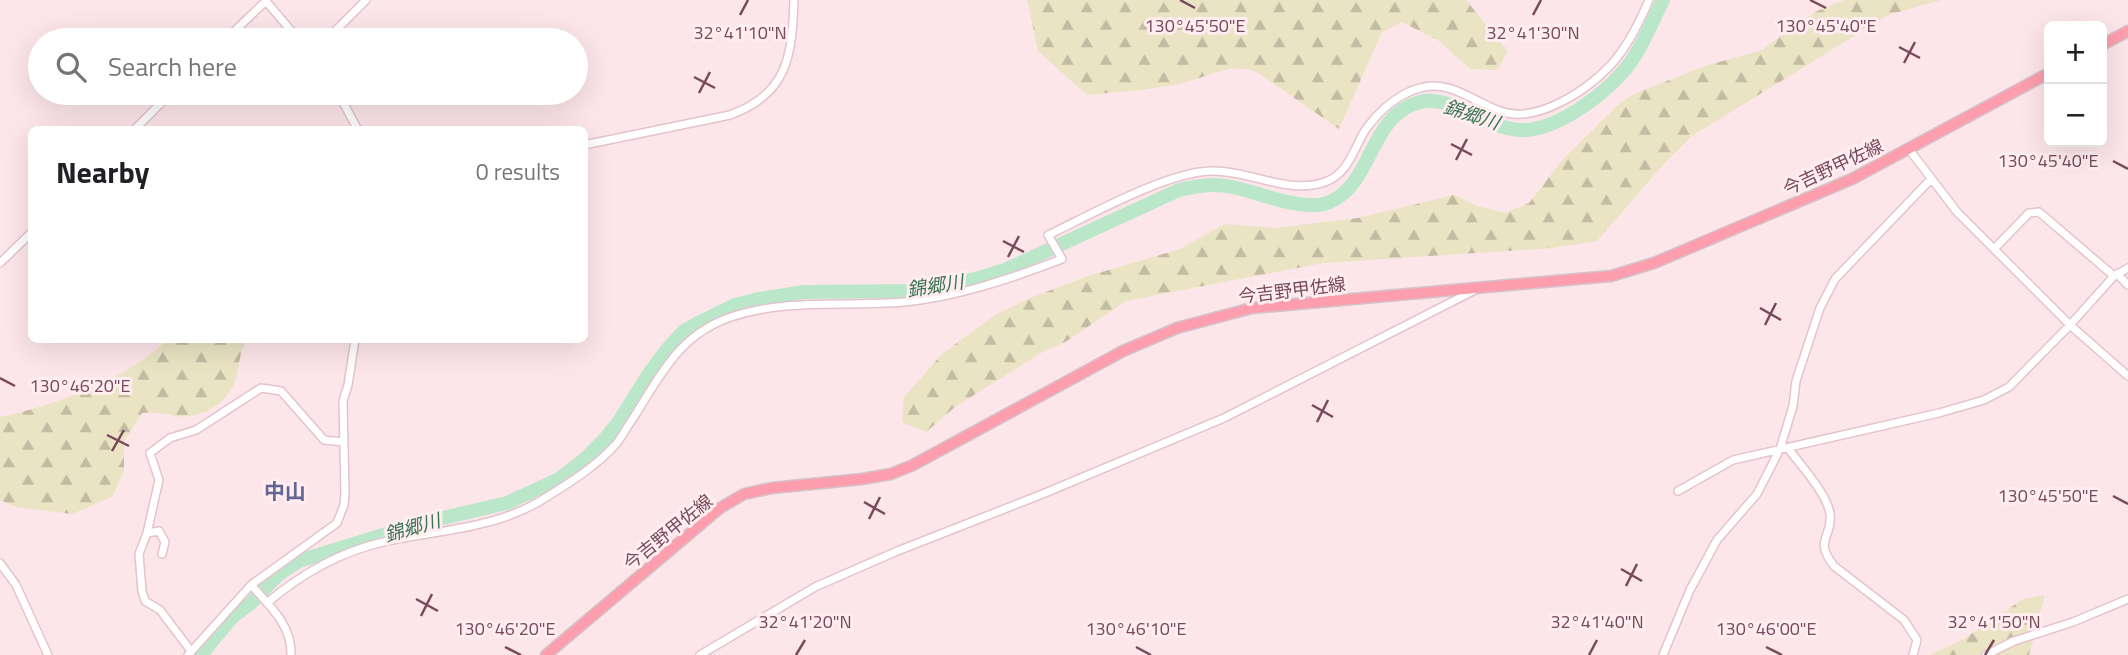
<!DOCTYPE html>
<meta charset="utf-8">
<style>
body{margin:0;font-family:"Titillium Web","Noto Sans JP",sans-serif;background:#f2f2f2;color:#202124}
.controls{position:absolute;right:21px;top:21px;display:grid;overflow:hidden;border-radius:10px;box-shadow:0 7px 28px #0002}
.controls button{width:63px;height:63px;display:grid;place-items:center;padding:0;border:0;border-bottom:2px solid #e0e0e0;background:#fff;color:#202124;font:35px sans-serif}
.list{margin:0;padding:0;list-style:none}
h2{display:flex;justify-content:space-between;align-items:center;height:91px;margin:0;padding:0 28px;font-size:30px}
h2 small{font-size:23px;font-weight:400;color:#757577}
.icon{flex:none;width:38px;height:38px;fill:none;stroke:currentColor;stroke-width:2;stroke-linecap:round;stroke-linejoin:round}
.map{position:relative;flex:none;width:2128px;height:655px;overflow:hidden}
.search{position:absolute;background:#fff;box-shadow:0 7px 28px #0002;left:28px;top:28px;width:560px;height:77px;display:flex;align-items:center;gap:18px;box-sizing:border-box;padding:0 24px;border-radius:38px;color:#757577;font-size:26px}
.panel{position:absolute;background:#fff;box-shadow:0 7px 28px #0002;left:28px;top:126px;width:560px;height:217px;border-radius:10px}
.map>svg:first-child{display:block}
.forest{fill:url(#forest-firs)}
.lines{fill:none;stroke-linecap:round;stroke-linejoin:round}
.river{stroke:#bae7ca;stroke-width:14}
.minor-casing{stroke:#e4c3ce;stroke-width:10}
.major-casing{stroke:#d3c5cb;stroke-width:13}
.minor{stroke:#fff;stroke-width:7}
.major{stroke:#fc9ead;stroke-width:10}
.ticks{fill:none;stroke:#774a5d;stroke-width:2.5}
.labels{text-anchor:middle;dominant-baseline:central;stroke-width:6;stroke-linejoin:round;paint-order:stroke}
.street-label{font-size:18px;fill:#774a5d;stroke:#ffedf0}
.water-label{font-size:19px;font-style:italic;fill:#3a7551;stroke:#ffedf0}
.quarter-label{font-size:21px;font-weight:bold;fill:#626793;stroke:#ffedf0}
.ticks-label{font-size:18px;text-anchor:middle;fill:#774a5d;stroke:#ffedf0;stroke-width:6;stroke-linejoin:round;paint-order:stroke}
</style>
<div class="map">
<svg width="2128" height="655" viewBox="0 0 2128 655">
<defs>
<pattern id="forest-firs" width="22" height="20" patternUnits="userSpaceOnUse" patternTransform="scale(1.75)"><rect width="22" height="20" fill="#ebe4c4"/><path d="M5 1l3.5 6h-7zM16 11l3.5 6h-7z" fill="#c3bba2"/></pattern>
</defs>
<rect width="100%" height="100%" fill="#fde6ea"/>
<path class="forest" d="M1027,0H1466L1508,52L1497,70L1470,69L1439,41L1402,22L1382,32L1339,129L1258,73C1229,60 1206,79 1179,84C1149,90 1117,92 1087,95L1038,51Z
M1844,0H1941L1888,15L1692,136L1663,165L1597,241L1553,248L1323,263L1126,301L1067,341L1041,353L955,407L926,432L902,422L904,397L942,354L995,315L1030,298L1085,277L1180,249L1224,224L1276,228L1358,218L1454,195L1478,206L1505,213L1529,203L1563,159L1619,104L1634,94L1705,66L1762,50L1815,12Z
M167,340H247C237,356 240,373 233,386C225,402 208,414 190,416C175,419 159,410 142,413L124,442V471L112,497L72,514L16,507L0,500V417C58,404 123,382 167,340Z
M2045,595L2029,655H1930L1964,639L2023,599Z"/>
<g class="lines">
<path class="river" d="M201,655L232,617L251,603L280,573L299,561L422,523L507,503L559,479L585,459L604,440L618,423L648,375L668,348L684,331L698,323L735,305L759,299L804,292L910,291L976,279L1005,270L1179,190C1197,186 1213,183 1232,187C1258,192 1305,213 1330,202C1375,181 1368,116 1420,102C1443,96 1464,113 1485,121C1497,125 1509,130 1521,130C1559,131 1615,88 1634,57C1646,39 1653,19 1663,0"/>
<g class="minor-casing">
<path id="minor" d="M265,0L299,40
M225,40L266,1
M326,40L366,0
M338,93L358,130
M134,130L171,93
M584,145L730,115C788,94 792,56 794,0
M1908,148L1957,212L2070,325L2128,376
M1994,249L2029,213L2039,212L2114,276
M0,263L32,232
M2117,274L2128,285
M1788,448C1800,465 1827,493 1830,514C1833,538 1813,539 1834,566L1904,620L1917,640L1913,655
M1678,491L1733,460L1939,413L1984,400L2009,387L2070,325L2114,276L2128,268
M147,533L159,480L150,453L170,438L196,430L261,388L281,391L324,440L343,442
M162,554L165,542L159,531L147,533L139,554L142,591L145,601L160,610L191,651
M0,563L16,585L48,655
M251,585C269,605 292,625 291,655
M267,603C300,575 340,552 383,542C437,530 497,529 545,498C569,483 598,465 617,443C623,435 628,425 634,417C661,374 680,334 731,317C787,298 846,307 904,302C958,297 1012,278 1062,259L1048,235C1090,215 1167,172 1211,171C1249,170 1288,195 1325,182C1349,174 1354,147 1366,129C1380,110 1398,94 1420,88C1449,79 1474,102 1500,111C1537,125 1592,88 1615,60C1630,42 1640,21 1649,0
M188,655L251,585L337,523L344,505L345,493L343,401L348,385L355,340
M700,655L815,587L895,552L1045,493L1224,418L1475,290
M1663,655L1690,590L1717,540L1757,494L1780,449L1793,406L1796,381L1820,308L1835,279L1931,179
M1986,655L2014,641L2073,622L2128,599"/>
</g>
<g class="major-casing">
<path id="major" d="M2102,45L2128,31
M546,655L720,508L744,494L772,488L862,479L891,474L913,465L1123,351L1177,328L1252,308L1611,276L1654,263L1852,179L2049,73"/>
</g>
<use href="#minor" class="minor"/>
<use href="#major" class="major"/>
</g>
<path class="ticks" d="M1180,0L1195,8M1810,0L1826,8M740,15L748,0M1533,15L1541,0M1899,47L1920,58M1904,63L1915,42M694,77L715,88M699,93L710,72M1451,144L1472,155M1456,160L1467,139M2113,161L2128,169M1003,241L1024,252M1008,257L1019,236M1760,308L1781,320M1765,325L1776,303M0,378L15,386M1312,405L1333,417M1317,422L1328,400M107,435L129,446M112,451L124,430M2113,496L2128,504M864,502L885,514M869,519L880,497M1621,569L1642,581M1626,586L1637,564M416,599L438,611M421,616L432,594M505,647L521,655M1136,647L1151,655M1766,647L1782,655M796,655L805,640M1589,655L1597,640M1985,655L1994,640"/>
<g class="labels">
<g class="street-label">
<text transform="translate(1833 167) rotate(-25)">今吉野甲佐線</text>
<text transform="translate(1292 290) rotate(-7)">今吉野甲佐線</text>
<text transform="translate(668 532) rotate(-39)">今吉野甲佐線</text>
</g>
<g class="water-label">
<text transform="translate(1472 114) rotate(18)">錦郷川</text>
<text transform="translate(935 285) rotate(-9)">錦郷川</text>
<text transform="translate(412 527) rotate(-16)">錦郷川</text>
</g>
<g class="quarter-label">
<text x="285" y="491">中山</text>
</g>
</g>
<g class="ticks-label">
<text x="1826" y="32">130°45'40"E</text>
<text x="1195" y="32">130°45'50"E</text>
<text x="740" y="39">32°41'10"N</text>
<text x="1533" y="39">32°41'30"N</text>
<text x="2048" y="167">130°45'40"E</text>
<text x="80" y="392">130°46'20"E</text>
<text x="2048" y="502">130°45'50"E</text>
<text x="805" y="628">32°41'20"N</text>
<text x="1597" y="628">32°41'40"N</text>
<text x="1994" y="628">32°41'50"N</text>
<text x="505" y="635">130°46'20"E</text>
<text x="1136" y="635">130°46'10"E</text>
<text x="1766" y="635">130°46'00"E</text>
</g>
</svg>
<div class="controls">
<button>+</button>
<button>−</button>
</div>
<div class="search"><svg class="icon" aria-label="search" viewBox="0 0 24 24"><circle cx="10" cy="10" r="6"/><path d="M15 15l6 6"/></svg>Search here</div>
<section class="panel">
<h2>Nearby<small>0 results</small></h2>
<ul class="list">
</ul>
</section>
</div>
